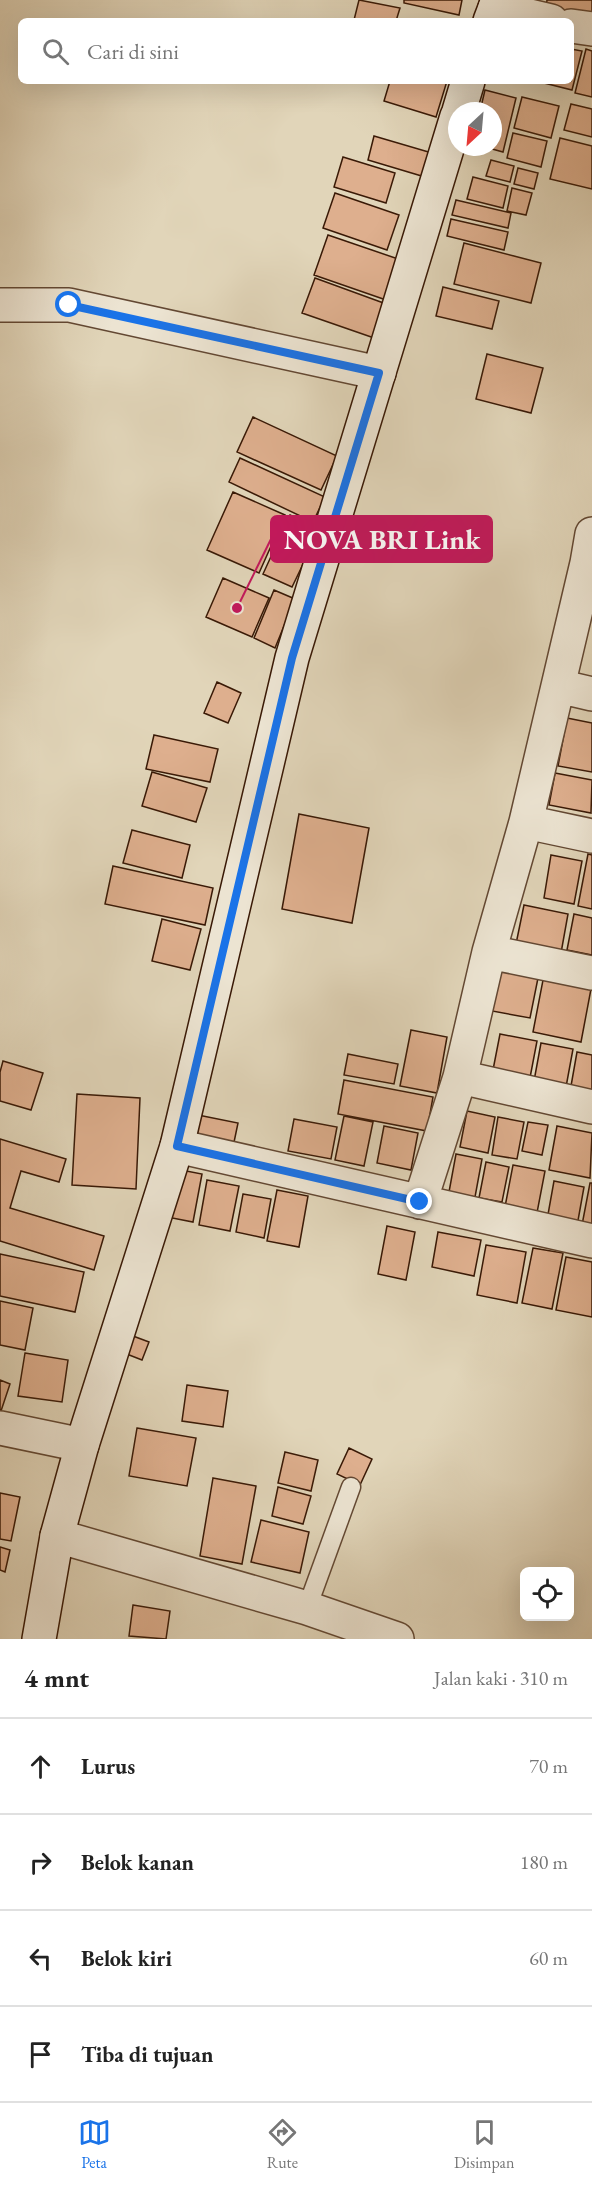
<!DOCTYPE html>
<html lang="id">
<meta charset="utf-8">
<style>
body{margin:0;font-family:"EB Garamond",serif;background:#f6f6f6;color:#222}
.controls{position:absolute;right:18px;bottom:18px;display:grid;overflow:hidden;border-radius:9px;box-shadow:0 6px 24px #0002}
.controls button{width:54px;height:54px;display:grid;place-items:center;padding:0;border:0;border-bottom:2px solid #e0e0e0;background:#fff;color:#222;font:30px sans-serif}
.compass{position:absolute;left:448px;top:102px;width:54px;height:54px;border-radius:50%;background:#fff;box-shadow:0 6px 24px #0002;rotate:206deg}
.stop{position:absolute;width:18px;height:18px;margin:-14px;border:4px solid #1a73e8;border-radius:50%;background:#fff}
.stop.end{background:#1a73e8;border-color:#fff;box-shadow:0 2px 6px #0008}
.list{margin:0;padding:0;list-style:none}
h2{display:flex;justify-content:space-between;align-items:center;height:78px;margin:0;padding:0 24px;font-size:26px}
h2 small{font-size:20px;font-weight:400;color:#767676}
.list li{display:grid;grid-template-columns:39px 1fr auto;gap:18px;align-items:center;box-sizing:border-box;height:96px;padding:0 24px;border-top:2px solid #e0e0e0}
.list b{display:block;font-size:22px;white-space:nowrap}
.list em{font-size:20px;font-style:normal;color:#767676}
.icon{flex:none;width:33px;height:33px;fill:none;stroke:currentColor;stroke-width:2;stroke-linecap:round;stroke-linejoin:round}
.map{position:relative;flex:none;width:592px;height:1639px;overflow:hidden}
.search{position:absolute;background:#fff;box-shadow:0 6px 24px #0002;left:18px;right:18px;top:18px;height:66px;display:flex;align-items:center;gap:15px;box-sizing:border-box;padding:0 21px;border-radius:9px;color:#767676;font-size:22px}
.sheet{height:462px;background:#fff}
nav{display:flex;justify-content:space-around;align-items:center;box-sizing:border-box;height:84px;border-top:2px solid #e0e0e0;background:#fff;font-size:16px;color:#767676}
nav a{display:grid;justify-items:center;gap:3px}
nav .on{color:#1a73e8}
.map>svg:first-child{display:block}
.building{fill:#deaf8e;stroke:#391906;stroke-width:1.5}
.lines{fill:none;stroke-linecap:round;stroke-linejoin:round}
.lane-casing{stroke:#634833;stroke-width:21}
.street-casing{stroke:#634833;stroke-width:36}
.secondary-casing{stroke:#391906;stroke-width:36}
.lane{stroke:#ece4d2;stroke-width:18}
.street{stroke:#ece4d2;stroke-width:33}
.secondary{stroke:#ece4d2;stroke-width:33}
.route{stroke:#1a73e8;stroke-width:8}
.leader{fill:none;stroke:#c2185b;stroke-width:2}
.callout-dot{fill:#c2185b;stroke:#ece4d2;stroke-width:2}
.callout{fill:#c2185b;stroke:#c2185b;stroke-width:2}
.callout-label{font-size:28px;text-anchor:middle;font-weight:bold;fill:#fff}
</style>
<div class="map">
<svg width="592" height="1639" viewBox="0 0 592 1639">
<rect width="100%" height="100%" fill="#e1d5b9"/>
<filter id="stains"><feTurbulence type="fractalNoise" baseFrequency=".00333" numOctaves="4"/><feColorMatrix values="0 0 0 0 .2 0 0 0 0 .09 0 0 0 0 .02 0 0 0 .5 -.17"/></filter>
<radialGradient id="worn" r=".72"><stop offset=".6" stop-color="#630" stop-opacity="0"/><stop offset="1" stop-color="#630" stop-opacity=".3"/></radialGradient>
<path class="building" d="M359,0L400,8L396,21L354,20Z
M404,0H462L459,15L404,3Z
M547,0H592V19L545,14Z
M571,49L582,51L572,90L544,83L571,81Z
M586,49L592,51V97L575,93Z
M390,81H447L436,117L384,101Z
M485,90L516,98L503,152L485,147H493V111H480Z
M522,97L559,106L551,138L514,128Z
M571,104L592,109V137L564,130Z
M513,133L547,141L541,167L507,158Z
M374,136L432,153L425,177L368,160Z
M560,138L592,146V189L550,179Z
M343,157L395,173L386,203L334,187Z
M491,160L514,166L510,182L486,176Z
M518,168L538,173L534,189L514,184Z
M473,177L508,186L503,208L467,199Z
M512,188L532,193L526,215L507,211Z
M335,193L399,215L387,250L323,228Z
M456,200L511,213L508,228L452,215Z
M451,219L508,232L504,250L447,236Z
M328,235L404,261L389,301L314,275Z
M464,243L541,263L531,303L454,284Z
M315,278L389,305L377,339L302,313Z
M443,287L499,301L492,329L436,316Z
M487,354L543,368L531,413L476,399Z
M253,417L337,456L321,490L237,452Z
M240,458L325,497L313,522L229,482Z
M233,492L285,515L259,573L207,550Z
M290,515L320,529L292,587L263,574Z
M223,578L269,598L252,637L206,617Z
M274,590L295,599L275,648L254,638Z
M217,682L241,693L228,723L204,713Z
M567,718L592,723V772L558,766Z
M154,735L218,749L210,782L146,769Z
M152,772L207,788L196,822L142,806Z
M555,773L592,780L591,813L549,805Z
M299,814L369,828L352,923L282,909Z
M132,830L190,845L182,878L123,863Z
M588,854L592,855V909L578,906Z
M551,855L582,861L574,904L544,898Z
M113,866L213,888L205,925L105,904Z
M524,905L568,914L561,953L516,944Z
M574,914L592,918V955L567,950Z
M162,919L201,929L190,970L152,961Z
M500,970L538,978L530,1018L492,1011Z
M543,980L591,989L581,1042L533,1032Z
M411,1030L447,1037L437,1093L400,1086Z
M500,1034L537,1041L529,1083L492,1075Z
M541,1043L573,1049L566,1087L534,1081Z
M577,1052L592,1055V1090L571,1086Z
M348,1054L398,1064L394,1084L344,1075Z
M3,1061L43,1073L31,1110L0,1101V1072Z
M344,1080L433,1097L427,1131L338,1114Z
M77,1094L140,1098L136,1189L72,1185Z
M467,1111L495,1117L488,1153L460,1147Z
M198,1115L238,1123L233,1147L194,1139Z
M344,1116L373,1122L364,1166L335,1160Z
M498,1117L524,1122L517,1159L492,1155Z
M294,1119L337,1127L331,1159L288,1151Z
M528,1122L548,1125L542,1155L522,1151Z
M384,1126L418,1133L411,1170L377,1163Z
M557,1126L592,1133L590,1178L549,1170Z
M0,1139L66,1159L59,1182L21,1171L10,1208L104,1236L94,1270L0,1241Z
M456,1154L482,1159L475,1197L449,1192Z
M486,1162L509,1167L502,1202L479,1198Z
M513,1165L545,1171L536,1218L504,1212Z
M176,1169L202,1174L193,1222L167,1217Z
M207,1180L239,1186L230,1231L199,1225Z
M554,1181L584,1187L577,1226L547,1220Z
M590,1183H592V1227L582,1225Z
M277,1190L308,1196L299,1247L267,1241Z
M243,1194L271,1199L264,1238L236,1232Z
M387,1226L415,1232L406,1280L378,1274Z
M438,1232L481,1240L474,1276L432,1267Z
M486,1245L526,1252L517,1303L477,1295Z
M533,1248L563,1253L552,1309L522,1303Z
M0,1254L84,1272L75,1312L0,1296Z
M566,1257L592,1262V1317L556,1310Z
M0,1301L33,1308L25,1350L0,1345Z
M125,1333L149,1342L142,1360L119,1351Z
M25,1353L68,1360L62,1402L18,1396Z
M0,1380L10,1384L1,1411H0Z
M187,1385L228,1391L223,1427L182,1421Z
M137,1428L196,1438L187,1486L129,1476Z
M349,1448L372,1459L360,1485L337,1474Z
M285,1452L318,1460L311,1491L278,1483Z
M213,1478L256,1486L242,1564L200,1556Z
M278,1487L311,1496L303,1524L272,1516Z
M0,1493L20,1497L11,1541L0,1539Z
M261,1520L309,1532L300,1573L251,1562Z
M0,1547L10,1550L5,1572L0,1570Z
M133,1605L170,1611L166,1639L129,1636Z"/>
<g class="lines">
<g class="lane-casing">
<path id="lane" d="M307,1608L351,1487"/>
</g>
<g class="street-casing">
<path id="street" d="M495,8L551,21
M571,26L592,29
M0,305H69L379,373
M587,563L592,534
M558,686L592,694
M526,822L592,836
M489,952L592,973
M460,1077L592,1107
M177,1146L592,1241
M420,1202L460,1077L489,952L526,822L587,563L592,564
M0,1428L82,1445
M57,1536L307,1608L397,1639"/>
</g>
<g class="secondary-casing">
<path id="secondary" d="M490,21L498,0
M459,111L468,81
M39,1639L57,1536L82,1445L177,1146L292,658L457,116"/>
</g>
<use href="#lane" class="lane"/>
<use href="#street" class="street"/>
<use href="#secondary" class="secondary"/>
</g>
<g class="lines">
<path class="route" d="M69,305L379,373L292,658L177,1146L420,1202"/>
</g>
<path class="leader" d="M237 608L271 539"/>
<circle class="callout-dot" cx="237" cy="608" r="6"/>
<rect class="callout" x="271" y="516" width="221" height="46" rx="6"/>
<g class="callout-label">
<text x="382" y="549">NOVA BRI Link</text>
</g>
<rect width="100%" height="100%" filter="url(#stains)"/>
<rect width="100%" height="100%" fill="url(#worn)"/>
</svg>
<div class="controls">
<button><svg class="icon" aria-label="locate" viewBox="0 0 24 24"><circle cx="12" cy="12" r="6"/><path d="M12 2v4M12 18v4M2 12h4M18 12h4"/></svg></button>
</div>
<svg class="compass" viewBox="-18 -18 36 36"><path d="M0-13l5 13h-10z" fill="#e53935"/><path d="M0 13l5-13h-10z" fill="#767676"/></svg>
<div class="stop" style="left:69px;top:305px"></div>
<div class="stop end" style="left:420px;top:1202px"></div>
<div class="search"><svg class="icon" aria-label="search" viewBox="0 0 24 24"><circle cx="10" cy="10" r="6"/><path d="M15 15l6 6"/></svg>Cari di sini</div>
</div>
<section class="sheet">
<h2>4 mnt<small>Jalan kaki · 310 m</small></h2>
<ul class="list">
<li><svg class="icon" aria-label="ahead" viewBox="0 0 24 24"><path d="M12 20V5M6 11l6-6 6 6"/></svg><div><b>Lurus</b></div><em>70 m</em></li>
<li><svg class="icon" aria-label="right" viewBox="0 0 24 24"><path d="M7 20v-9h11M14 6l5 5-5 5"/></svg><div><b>Belok kanan</b></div><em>180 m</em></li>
<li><svg class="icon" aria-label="left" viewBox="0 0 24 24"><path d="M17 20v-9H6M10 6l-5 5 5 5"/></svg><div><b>Belok kiri</b></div><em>60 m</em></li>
<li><svg class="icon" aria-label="arrive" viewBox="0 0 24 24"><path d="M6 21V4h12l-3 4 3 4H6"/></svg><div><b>Tiba di tujuan</b></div></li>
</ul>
</section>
<nav>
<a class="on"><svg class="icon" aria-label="map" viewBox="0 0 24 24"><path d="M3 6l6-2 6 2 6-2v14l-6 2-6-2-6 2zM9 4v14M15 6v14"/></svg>Peta</a>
<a><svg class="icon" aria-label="directions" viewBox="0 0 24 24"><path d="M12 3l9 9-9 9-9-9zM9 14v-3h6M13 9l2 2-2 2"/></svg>Rute</a>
<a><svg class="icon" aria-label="saved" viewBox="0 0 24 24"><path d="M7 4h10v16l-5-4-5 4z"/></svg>Disimpan</a>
</nav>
